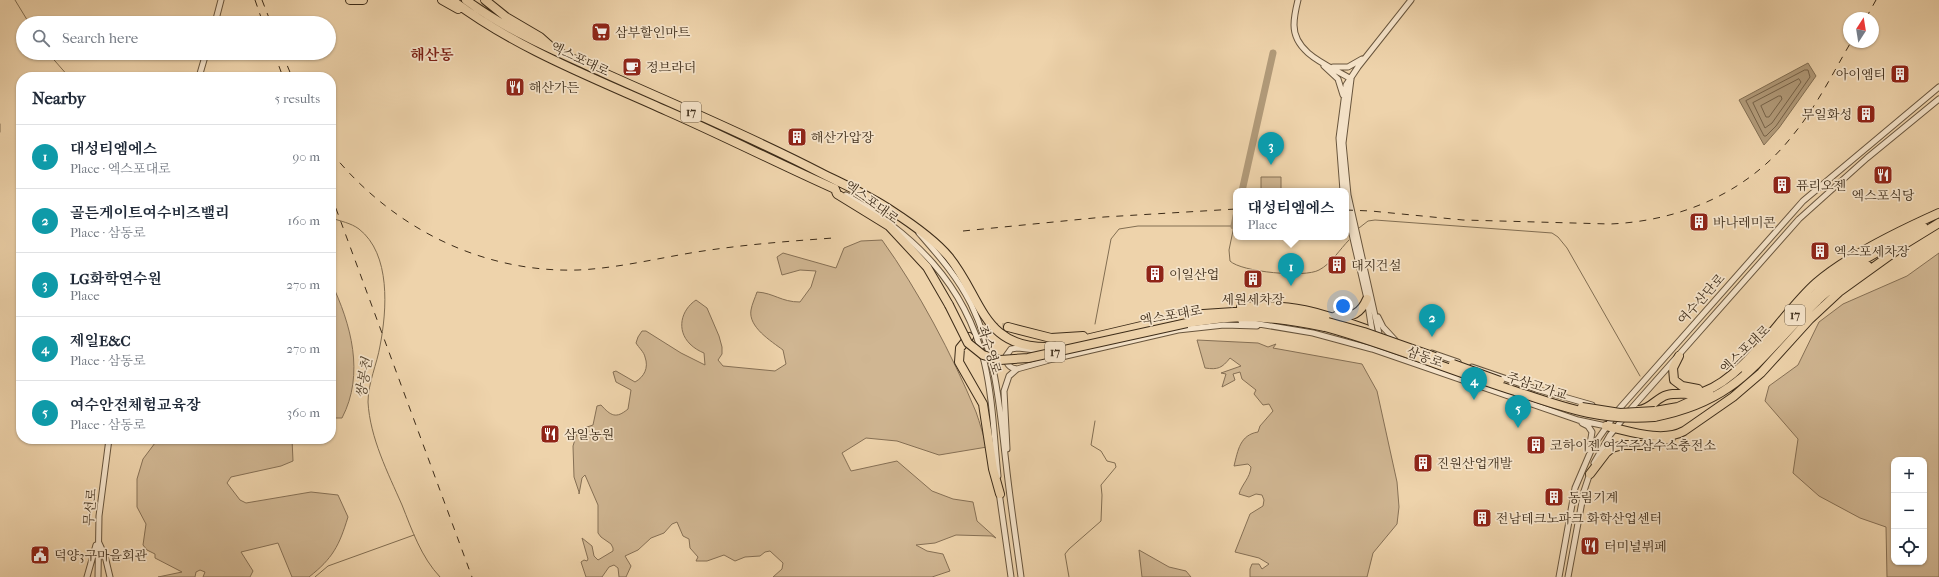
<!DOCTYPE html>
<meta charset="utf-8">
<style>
body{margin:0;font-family:"IM FELL French Canon","Noto Serif KR",serif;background:#f2f2f3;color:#1f2937}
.controls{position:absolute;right:12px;bottom:12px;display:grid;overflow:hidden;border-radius:8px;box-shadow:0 1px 3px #0004}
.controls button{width:36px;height:36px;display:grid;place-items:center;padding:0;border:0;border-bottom:1px solid #e0e1e3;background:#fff;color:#1f2937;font:20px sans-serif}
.compass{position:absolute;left:1843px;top:12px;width:36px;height:36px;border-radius:50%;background:#fff;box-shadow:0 1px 3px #0004;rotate:12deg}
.you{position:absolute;left:1343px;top:306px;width:14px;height:14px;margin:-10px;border:3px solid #fff;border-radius:50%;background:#1a73e8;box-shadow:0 0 0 6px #1a73e833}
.badge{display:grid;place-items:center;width:26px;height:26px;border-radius:50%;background:#d93025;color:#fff;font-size:13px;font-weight:700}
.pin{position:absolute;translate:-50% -33px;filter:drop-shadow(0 1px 2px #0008)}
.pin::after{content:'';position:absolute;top:21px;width:14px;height:12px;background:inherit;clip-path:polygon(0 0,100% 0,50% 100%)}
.popup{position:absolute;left:1233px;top:188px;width:116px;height:52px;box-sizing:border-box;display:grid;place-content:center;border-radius:8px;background:#fff;filter:drop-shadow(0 1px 3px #0005);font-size:13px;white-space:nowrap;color:#747a83}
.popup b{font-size:15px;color:#1f2937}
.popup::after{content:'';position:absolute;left:50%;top:100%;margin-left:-8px;border:8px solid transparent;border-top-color:#fff}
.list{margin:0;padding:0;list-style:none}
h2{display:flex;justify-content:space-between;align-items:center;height:52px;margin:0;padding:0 16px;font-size:17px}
h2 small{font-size:13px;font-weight:400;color:#747a83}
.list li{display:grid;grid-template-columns:26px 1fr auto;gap:12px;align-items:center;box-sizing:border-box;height:64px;padding:0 16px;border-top:1px solid #e0e1e3}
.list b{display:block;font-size:15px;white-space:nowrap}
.list p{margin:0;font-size:13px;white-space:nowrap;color:#747a83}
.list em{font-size:13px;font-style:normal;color:#747a83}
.icon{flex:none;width:22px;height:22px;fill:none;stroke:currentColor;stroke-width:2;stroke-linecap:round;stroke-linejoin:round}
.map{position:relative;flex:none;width:1939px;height:577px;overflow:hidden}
.search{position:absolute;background:#fff;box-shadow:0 1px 3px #0004;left:16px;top:16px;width:320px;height:44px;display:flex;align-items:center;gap:10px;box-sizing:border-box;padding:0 14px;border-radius:22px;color:#747a83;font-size:15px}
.panel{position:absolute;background:#fff;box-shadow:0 1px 3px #0004;left:16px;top:72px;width:320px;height:372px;border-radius:16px}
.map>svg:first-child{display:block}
.green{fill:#d0b692;stroke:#867055;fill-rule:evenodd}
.water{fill:#b19a79;stroke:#826e52}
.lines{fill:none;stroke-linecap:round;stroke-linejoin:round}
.shore{stroke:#766248;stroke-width:1}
.stream{stroke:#826e52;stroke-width:1}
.river{stroke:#b19a79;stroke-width:7}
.highway-tunnel{stroke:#cab18e;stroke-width:8;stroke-dasharray:8 4;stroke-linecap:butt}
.minor-casing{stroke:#68553d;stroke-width:7}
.highway-casing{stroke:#3c2b18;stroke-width:10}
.minor{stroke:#f4e2c8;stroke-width:5}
.highway{stroke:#eed3ab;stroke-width:8}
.rail{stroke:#3c2b18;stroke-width:1;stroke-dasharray:7 7;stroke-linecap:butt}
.highway-bridge-casing{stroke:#3c2b18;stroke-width:10;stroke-linecap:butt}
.highway-bridge{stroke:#eed3ab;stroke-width:8}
.labels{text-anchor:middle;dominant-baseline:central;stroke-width:3.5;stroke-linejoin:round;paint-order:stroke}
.shield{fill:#f4e2c8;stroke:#73624d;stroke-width:1}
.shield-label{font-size:12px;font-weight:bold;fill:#3c2b18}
.poi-label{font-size:13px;fill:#3c2b18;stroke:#f4e2c8;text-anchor:start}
.street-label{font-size:13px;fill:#3c2b18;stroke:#f4e2c8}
.water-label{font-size:14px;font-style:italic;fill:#594730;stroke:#f4e2c8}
.quarter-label{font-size:15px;font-weight:bold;fill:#7a1f14;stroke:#f4e2c8}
</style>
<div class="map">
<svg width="1939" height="577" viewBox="0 0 1939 577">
<rect width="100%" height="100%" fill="#eed3ab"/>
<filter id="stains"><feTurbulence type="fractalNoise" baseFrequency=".005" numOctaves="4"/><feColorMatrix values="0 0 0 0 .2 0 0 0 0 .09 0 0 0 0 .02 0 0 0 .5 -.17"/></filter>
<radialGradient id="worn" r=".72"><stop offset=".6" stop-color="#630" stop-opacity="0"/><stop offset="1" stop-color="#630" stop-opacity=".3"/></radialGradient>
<path class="green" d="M1261,177H1281V191H1261Z
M882,240C918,290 952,354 976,412C980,423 983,435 987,447L939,455L897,441L866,438L842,453L851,471L897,461L932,491L953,499L973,502L977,521L996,538L992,536L956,535L935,543L916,545L927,551L943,554L950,571L932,577H773L782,569L783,563L770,551L765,552L760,556L745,557L735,561L724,555L707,561H696L698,557L690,548L689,539L683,536L677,522L672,524L664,533L651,538L638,550L625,556L631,566L626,577H619L618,568L614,565L609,567L602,577H586L581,562L584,560L587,561L588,559L582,538L592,546L594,556L598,560L613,551V548L611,544L601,537L598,533V505L585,475L582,478L579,494V492L574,477L573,446L578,430L593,425L597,406L601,405C611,416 616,419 628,409L631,390L616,382L613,372L616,371L635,382C644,377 649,368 645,357C644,352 639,348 636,343L638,337L642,331H646L681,353L705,365L704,353C699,351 694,348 690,344C676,330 681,310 696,300L707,308L719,336L722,347V354L718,360L723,366L775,371L786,364L783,350C771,341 748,327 751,310C752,304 755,298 757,292C774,293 781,302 800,302L811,287L816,271L800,270L782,275L777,257L783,253L836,268L844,248L861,241Z
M1939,253V577H1887L1886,527L1860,518L1819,496L1793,473L1798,439L1765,401L1769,386L1798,365L1819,322L1843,304L1907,276ZM1894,460H1924V562H1894Z
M331,282C351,324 365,374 342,418H331Z
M1197,340L1258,343L1268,347L1276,344L1273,348L1362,364L1377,391L1397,482L1399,507L1397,524L1373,553L1367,577H1250V569L1252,564H1259L1262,569L1269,564L1259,558L1235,552L1250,514L1263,506L1264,500L1262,495L1256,494L1249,497L1239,494C1242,484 1250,478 1251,467L1248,464L1234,466C1238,450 1240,435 1258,432L1260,426L1273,411L1269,404L1263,405L1254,394L1256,390L1242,379L1240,372L1233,374L1235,380L1222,387L1226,374L1221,373L1241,366L1230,358C1222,368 1218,370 1205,368Z
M158,439H292L293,461L281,466L231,477L227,483L240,500L246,503L311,492L338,495L348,517C339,546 333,558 309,577H292L278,543L241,552L253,571L250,577H203L205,572L200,570L196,572L195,577H158L182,572L155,558V554L147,550L143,545L146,524L137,507V479L143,459Z
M1139,550L1169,567L1186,571L1191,577H1142Z"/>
<path class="water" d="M1808,63L1816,76L1779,128L1764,145L1739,100Z"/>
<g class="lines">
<path class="shore" d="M1805,70H1808L1810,77L1776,126L1766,136H1764L1746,101Z
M1799,79L1801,82L1772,123L1765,128L1753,103Z
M1779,96H1781L1782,99L1769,117H1766L1761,106Z"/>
<path class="stream" d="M15,0L29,23
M48,53L69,77
M0,124V132
M331,218C340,221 351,223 359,229C391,254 387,310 380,346C377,364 368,383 368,402C370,438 388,473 402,505C412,530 421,557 440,577
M1359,228L1368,221L1375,220L1552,233L1558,237L1567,248L1640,376
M1095,324L1111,239L1119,229L1138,226H1234L1229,250L1230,261C1241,272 1305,278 1319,270C1331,264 1340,249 1349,240
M315,577L328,566L414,535
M1069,577L1065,554L1069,549L1101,521L1102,495L1101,485L1116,467L1115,463L1107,461L1101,451L1091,445L1095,421"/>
<path class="river" d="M1242,191L1273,53
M1234,226L1236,216"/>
<path class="highway-tunnel" d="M969,337L985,327H1008"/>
<g class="minor-casing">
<path id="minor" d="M1298,0C1296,8 1294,17 1294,25C1294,54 1330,66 1351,79
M215,23L221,0
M1324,66L1338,79L1343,95
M1333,67H1348L1362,59
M199,77L206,53
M1351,79L1343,143L1348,195L1380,338
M1343,191L1339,138L1346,85L1358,67L1411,0
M846,195C914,234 964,283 984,361C993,398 994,438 998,476
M1346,208L1367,299L1373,337
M919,233C939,256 957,276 971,304C997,359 999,404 1006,463C1010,501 1016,539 1021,577
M1378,317L1383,327L1395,340
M1241,321L1313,333L1372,349L1578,420L1606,426
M1432,353L1458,362
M1472,367L1536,389L1592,405
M1017,369C1009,368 1006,364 1006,356L1011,349L1018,348L1044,351
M1582,423L1588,426L1592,432L1589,450
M1007,449L1004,391L1009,376L1017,369L1053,359L1178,330L1224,325L1257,326
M1594,463L1610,435L1630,410L1799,219L1867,158L1939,99
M999,492L1011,577
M99,543L105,556L110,577
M87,577L96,545
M98,577L99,516L109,439
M1559,577L1575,488L1593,446L1619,409L1803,201L1939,87
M1568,577L1584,491L1590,473"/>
</g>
<g class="highway-casing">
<path id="highway" d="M350,0H363
M442,0L458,9
M452,0C517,49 594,78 667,111C724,136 779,164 835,189L837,194L889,226L927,267L949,305
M466,0C508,31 555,51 602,72C675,105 750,136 821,173C845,185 870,196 892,211C912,224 934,239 949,257C983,299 982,350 1052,347L1188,315L1249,311L1302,316L1328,322
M485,0L506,17L540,37L549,45
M1895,250L1939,223
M1241,307C1292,303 1319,312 1366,329
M1336,316C1352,318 1361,313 1367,299
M1187,323C1201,321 1214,319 1227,318C1260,315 1294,321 1325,327
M1008,327L1051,338L1083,336
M969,337L960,348L959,362L983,404L993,469L1000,494
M1679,356L1673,368L1674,380L1682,386L1698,389
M1745,369L1810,300L1828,282L1846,270L1923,226
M1639,410C1651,409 1656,398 1667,395C1679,392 1692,396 1703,392C1747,376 1781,314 1816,283C1847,256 1901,230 1939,213
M1655,411L1678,407L1709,393
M1654,417C1742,400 1759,356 1818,300C1832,286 1851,276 1868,266
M1606,426C1629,431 1662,443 1684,431L1733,397L1761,373L1810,319L1839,292L1900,248
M1590,474L1606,453L1612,448L1623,445H1649L1671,438"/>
</g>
<use href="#minor" class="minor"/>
<use href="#highway" class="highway"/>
<path class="rail" d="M255,0L263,23
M262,0L271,23
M1866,18L1876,0
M274,53L283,77
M282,53L292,77
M331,152C391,227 481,273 578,270C622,268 666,256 710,250C751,244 792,241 833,238
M331,195L472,577
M1346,210L1371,211L1463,220L1610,224C1681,221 1749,192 1793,135C1816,107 1833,73 1851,42
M963,231L1104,217L1236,209"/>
<g class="highway-bridge-casing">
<path id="highway-bridge" d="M949,305L968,343L983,355L1000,360L1028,358L1187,323
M1328,322L1364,332L1435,357
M1325,327C1390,345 1452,371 1515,391C1566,408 1600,421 1654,417
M1453,364L1500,381
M1582,407L1620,413L1655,411"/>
</g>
<use href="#highway-bridge" class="highway-bridge"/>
</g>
<defs>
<g id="supermarket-square" transform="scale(1)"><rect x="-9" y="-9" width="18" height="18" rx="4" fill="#8f2418" stroke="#f4e2c8"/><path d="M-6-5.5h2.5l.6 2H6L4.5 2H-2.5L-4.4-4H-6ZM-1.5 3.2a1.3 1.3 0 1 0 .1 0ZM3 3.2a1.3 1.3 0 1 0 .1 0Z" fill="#fff"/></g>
<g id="cafe-square" transform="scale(1)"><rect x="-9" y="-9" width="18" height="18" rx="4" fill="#8f2418" stroke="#f4e2c8"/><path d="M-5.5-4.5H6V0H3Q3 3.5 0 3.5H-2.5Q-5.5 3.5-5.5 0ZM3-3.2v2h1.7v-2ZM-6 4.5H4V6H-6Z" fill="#fff"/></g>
<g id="building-square" transform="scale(1)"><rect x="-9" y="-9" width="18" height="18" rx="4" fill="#8f2418" stroke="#f4e2c8"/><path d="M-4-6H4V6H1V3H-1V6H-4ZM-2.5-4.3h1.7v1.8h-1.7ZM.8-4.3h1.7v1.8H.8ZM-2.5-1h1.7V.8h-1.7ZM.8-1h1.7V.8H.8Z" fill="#fff"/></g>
<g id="restaurant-square" transform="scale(1)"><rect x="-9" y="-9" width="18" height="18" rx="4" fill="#8f2418" stroke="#f4e2c8"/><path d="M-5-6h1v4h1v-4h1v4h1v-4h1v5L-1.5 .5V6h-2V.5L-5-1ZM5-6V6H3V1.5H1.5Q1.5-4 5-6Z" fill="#fff"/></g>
<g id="civic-square" transform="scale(1)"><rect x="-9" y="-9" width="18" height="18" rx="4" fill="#8f2418" stroke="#f4e2c8"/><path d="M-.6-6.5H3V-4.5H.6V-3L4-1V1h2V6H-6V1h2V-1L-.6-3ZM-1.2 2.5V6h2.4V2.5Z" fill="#fff"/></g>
</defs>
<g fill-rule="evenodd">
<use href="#supermarket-square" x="601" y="32"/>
<use href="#cafe-square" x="632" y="67"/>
<use href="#building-square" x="1900" y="74"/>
<use href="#restaurant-square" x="515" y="87"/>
<use href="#building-square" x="1866" y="114"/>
<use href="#building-square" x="797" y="137"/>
<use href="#restaurant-square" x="1883" y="175"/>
<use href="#building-square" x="1782" y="185"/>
<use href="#building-square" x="1699" y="222"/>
<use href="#building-square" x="1820" y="251"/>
<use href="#building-square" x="1337" y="265"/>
<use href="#building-square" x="1155" y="274"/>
<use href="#building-square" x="1253" y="279"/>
<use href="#restaurant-square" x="550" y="434"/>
<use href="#building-square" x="1536" y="445"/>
<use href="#building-square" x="1423" y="463"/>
<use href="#building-square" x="1554" y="497"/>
<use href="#building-square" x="1482" y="518"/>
<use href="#restaurant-square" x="1590" y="546"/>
<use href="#civic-square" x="40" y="555"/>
</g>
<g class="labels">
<g class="shield">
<rect x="681" y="102" width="20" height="20" rx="3"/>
<rect x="1785" y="305" width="20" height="20" rx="3"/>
<rect x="1045" y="342" width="20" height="20" rx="3"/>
</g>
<g class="shield-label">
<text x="691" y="112">17</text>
<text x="1795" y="315">17</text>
<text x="1055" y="352">17</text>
</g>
<g class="poi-label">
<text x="615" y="32">삼부할인마트</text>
<text x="646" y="67">정브라더</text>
<text x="1886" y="74" text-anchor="end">아이엠티</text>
<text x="529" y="87">해산가든</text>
<text x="1852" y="114" text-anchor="end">무일화성</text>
<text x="811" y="137">해산가압장</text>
<text x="1796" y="185">퓨리오젠</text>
<text x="1883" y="195" text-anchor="middle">엑스포식당</text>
<text x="1713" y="222">바나레미콘</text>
<text x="1834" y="251">엑스포세차장</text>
<text x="1351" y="265">대지건설</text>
<text x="1169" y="274">이일산업</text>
<text x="1253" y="299" text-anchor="middle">세원세차장</text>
<text x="564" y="434">삼일농원</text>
<text x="1550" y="445">코하이젠 여수주삼수소충전소</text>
<text x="1437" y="463">진원산업개발</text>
<text x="1568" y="497">동림기계</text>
<text x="1496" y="518">전남테크노파크 화학산업센터</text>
<text x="1604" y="546">터미널뷔페</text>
<text x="54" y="555">덕양3구마을회관</text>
</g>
<g class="street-label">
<text transform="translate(580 59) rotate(25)">엑스포대로</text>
<text transform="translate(872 202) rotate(36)">엑스포대로</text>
<text transform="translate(1701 299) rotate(-48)">여수산단로</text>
<text transform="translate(1171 315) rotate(-10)">엑스포대로</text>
<text transform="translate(1745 349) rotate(-44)">엑스포대로</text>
<text transform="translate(990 350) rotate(73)">좌수영로</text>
<text transform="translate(1425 357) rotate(20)">삼동로</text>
<text transform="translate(1537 386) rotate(18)">주삼고가교</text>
<text transform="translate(90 507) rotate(-85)">무선로</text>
</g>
<g class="water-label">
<text transform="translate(364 378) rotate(-80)">쌍봉천</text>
</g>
<g class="quarter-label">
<text x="432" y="55">해산동</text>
</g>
</g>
<rect width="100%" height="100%" filter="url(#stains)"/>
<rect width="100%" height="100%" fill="url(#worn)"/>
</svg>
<div class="controls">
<button>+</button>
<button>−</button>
<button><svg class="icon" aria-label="locate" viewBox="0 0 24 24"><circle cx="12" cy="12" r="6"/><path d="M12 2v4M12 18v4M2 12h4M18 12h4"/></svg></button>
</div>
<svg class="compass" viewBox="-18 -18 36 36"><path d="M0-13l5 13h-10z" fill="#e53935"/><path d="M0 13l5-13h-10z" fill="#747a83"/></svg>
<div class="you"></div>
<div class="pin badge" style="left:1291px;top:286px;background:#0f9aa8">1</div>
<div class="popup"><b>대성티엠에스</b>Place</div>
<div class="pin badge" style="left:1432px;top:337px;background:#0f9aa8">2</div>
<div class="pin badge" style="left:1271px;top:165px;background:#0f9aa8">3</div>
<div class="pin badge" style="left:1474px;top:400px;background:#0f9aa8">4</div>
<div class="pin badge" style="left:1518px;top:428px;background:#0f9aa8">5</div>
<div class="search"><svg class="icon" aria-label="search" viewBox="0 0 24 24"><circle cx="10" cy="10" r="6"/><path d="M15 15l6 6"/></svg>Search here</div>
<section class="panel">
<h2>Nearby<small>5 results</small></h2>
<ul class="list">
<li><span class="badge" style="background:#0f9aa8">1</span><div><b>대성티엠에스</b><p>Place · 엑스포대로</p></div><em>90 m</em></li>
<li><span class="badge" style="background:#0f9aa8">2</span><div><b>골든게이트여수비즈밸리</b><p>Place · 삼동로</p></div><em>160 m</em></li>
<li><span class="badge" style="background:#0f9aa8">3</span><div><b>LG화학연수원</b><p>Place</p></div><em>270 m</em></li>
<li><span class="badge" style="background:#0f9aa8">4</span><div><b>제일E&amp;C</b><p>Place · 삼동로</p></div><em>270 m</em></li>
<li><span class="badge" style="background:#0f9aa8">5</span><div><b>여수안전체험교육장</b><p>Place · 삼동로</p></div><em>360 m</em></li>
</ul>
</section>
</div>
